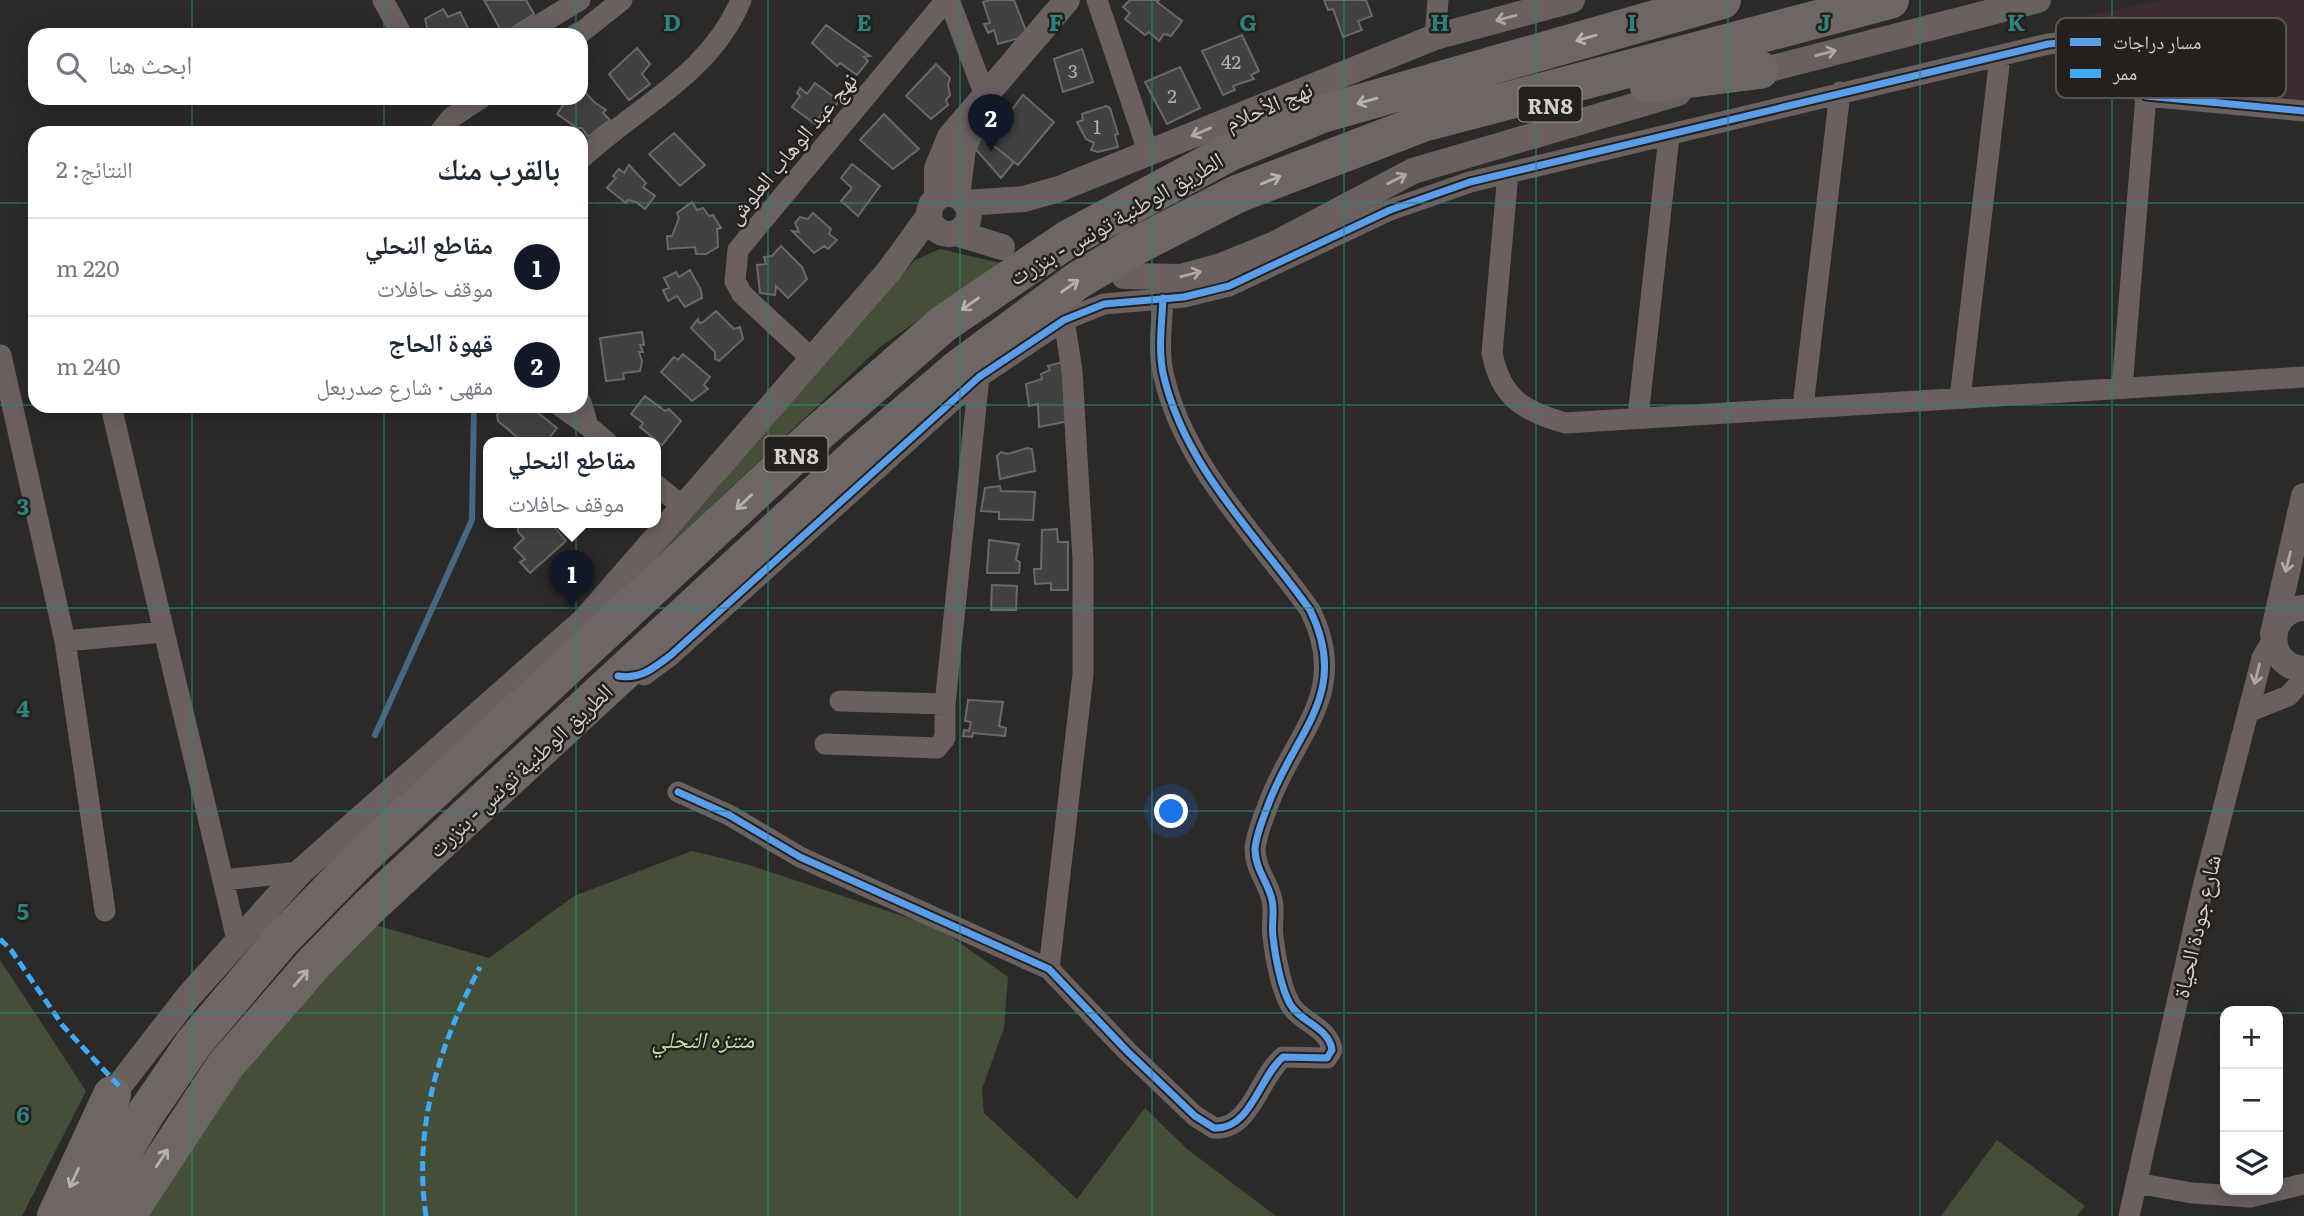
<!DOCTYPE html>
<html lang="ar">
<meta charset="utf-8">
<style>
body{margin:0;font-family:Literata,"Noto Naskh Arabic",serif;background:#f6f6f7;color:#1f2937;direction:rtl}
.controls{position:absolute;right:21px;bottom:21px;display:grid;overflow:hidden;border-radius:14px;box-shadow:0 4px 18px #0003}
.controls button{width:63px;height:63px;display:grid;place-items:center;padding:0;border:0;border-bottom:2px solid #e0e1e3;background:#fff;color:#1f2937;font:35px sans-serif}
.you{position:absolute;left:1172px;top:812px;width:24px;height:24px;margin:-18px;border:5px solid #fff;border-radius:50%;background:#1a73e8;box-shadow:0 0 0 10px #1a73e833}
.badge{display:grid;place-items:center;width:46px;height:46px;border-radius:50%;background:#111827;color:#fff;font-size:23px;font-weight:700}
.pin{position:absolute;translate:-50% -58px;filter:drop-shadow(0 2px 4px #0008)}
.pin::after{content:'';position:absolute;top:37px;width:24px;height:21px;background:inherit;clip-path:polygon(0 0,100% 0,50% 100%)}
.popup{position:absolute;left:483px;top:437px;width:178px;height:91px;box-sizing:border-box;display:grid;place-content:center;border-radius:14px;background:#fff;filter:drop-shadow(0 2px 5px #0005);font-size:23px;white-space:nowrap;color:#747a83}
.popup b{font-size:26px;color:#1f2937}
.popup::after{content:'';position:absolute;left:50%;top:100%;margin-left:-14px;border:14px solid transparent;border-top-color:#fff}
.list{margin:0;padding:0;list-style:none}
h2{display:flex;justify-content:space-between;align-items:center;height:91px;margin:0;padding:0 28px;font-size:30px}
h2 small{font-size:23px;font-weight:400;color:#747a83}
.list li{display:grid;grid-template-columns:46px 1fr auto;gap:21px;align-items:center;box-sizing:border-box;height:98px;padding:0 28px;border-top:2px solid #e0e1e3}
.list b{display:block;font-size:26px;white-space:nowrap}
.list p{margin:0;font-size:23px;white-space:nowrap;color:#747a83}
.list em{font-size:23px;font-style:normal;color:#747a83}
.icon{flex:none;width:38px;height:38px;fill:none;stroke:currentColor;stroke-width:2;stroke-linecap:round;stroke-linejoin:round}
.map{position:relative;flex:none;width:2304px;height:1216px;overflow:hidden;direction:ltr}
.search{position:absolute;background:#fff;box-shadow:0 4px 18px #0003;left:28px;top:28px;width:560px;height:77px;display:flex;align-items:center;gap:18px;box-sizing:border-box;padding:0 24px;border-radius:21px;color:#747a83;font-size:26px}
.panel{position:absolute;background:#fff;box-shadow:0 4px 18px #0003;left:28px;top:126px;width:560px;height:287px;border-radius:21px;direction:rtl}
.map>svg:first-child{display:block}
.commercial{fill:#3c2c2f}
.green{fill:#454f38}
.lines{fill:none;stroke-linecap:round;stroke-linejoin:round}
.stream{stroke:#486781;stroke-width:6}
.building{fill:#424141;stroke:#6a6868;stroke-width:2}
.minor{stroke:#6a605f;stroke-width:21}
.tertiary{stroke:#6a605f;stroke-width:26}
.motorway{stroke:#6e6664;stroke-width:38}
.quiet{stroke:#3fa9f5;stroke-width:5;stroke-dasharray:10 5;stroke-linecap:butt}
.cycleway-casing{stroke:#23201e;stroke-width:11}
.cycleway{stroke:#5a9eea;stroke-width:7}
.oneway{stroke:#aea9a8}
.oneway2{stroke:#b5b1b0}
.grid{fill:none;stroke:#2c847d;stroke-width:2;stroke-opacity:0.55}
.labels{text-anchor:middle;dominant-baseline:central;stroke-width:5;stroke-linejoin:round;paint-order:stroke}
.number-label{font-size:19px;fill:#afadac}
.shield{fill:#23201e;stroke:#9e9c9b;stroke-width:2}
.shield-label{font-size:21px;font-weight:bold;fill:#d3d1d0}
.street-label{font-size:23px;fill:#d3d1d0;stroke:#23201e}
.park-label{font-size:23px;font-style:italic;fill:#c2e0a0;stroke:#23201e}
.key{fill:#23201e;stroke:#585553;stroke-width:2}
.key-label{font-size:19px;fill:#d3d1d0}
.grid-label{font-size:23px;text-anchor:middle;font-weight:bold;fill:#2c847d;stroke:#23201e;stroke-width:5;stroke-linejoin:round;paint-order:stroke}
</style>
<div class="map">
<svg width="2304" height="1216" viewBox="0 0 2304 1216">
<rect width="100%" height="100%" fill="#2c2a28"/>
<path class="commercial" d="M2163,0H2304V101L2156,89L2060,21Z"/>
<path class="green" d="M940,249L1000,263L880,347L631,582L915,260Z
M692,851L746,864L939,928L1008,977L1004,1028L982,1089L984,1113L1077,1199L1145,1108L1187,1149L1276,1216H139L232,1072L365,922L489,958L574,896Z
M0,960L86,1091L22,1216H0Z
M1997,1140L2085,1206L2077,1216H1941Z"/>
<g class="lines">
<path class="stream" d="M562,35L575,26
M375,735L472,520L474,406"/>
</g>
<path class="building" d="M484,0H526L534,14L503,34Z
M990,0H1014L1026,31L1019,38L998,44L994,30L988,33L984,24L990,23L983,2Z
M1130,0H1159L1157,2L1182,21L1171,36L1164,34L1159,41L1149,32L1145,35L1125,19L1130,13L1123,7Z
M1324,0H1366L1372,16L1358,21L1362,30L1343,37L1333,9L1328,10Z
M443,9L448,17L460,12L471,34L429,35L425,19Z
M826,25L870,56L864,57L868,61L857,75L840,63L837,66L812,43Z
M1242,35L1259,71L1251,75L1254,79L1233,86L1235,90L1223,95L1202,51Z
M637,48L650,64L642,74L650,84L629,100L609,74Z
M1082,49L1093,82L1063,92L1054,59Z
M936,64L950,78L948,85L950,95L946,100L948,105L931,119L906,96Z
M1180,67L1200,108L1167,124L1145,82Z
M815,83L839,101L828,116L822,113L815,124L792,107L800,96L797,93L800,88L807,94Z
M581,87L594,102L606,110L603,113L610,120L588,137L582,128H577L557,114L568,98H581Z
M1023,95L1054,122L1018,165L983,137L1000,117L1004,120Z
M1106,106L1110,108L1118,134L1115,135L1118,147L1098,152L1091,150L1094,143L1086,139L1077,122L1083,120L1082,114Z
M884,114L919,149L893,169L860,140Z
M674,133L705,165L680,186L649,154Z
M978,133L1014,162L1001,178L970,143Z
M852,164L880,186L858,216L841,201L852,188L841,178Z
M629,165L646,183L643,187L655,196L645,209L636,202L628,200L626,203L607,188L616,178L613,176L619,169L624,173Z
M692,202L697,210L703,208L709,216L713,215L721,228L717,229L718,247L706,254H696L695,247L668,249L667,236H672L679,218L677,213Z
M813,213L831,229L829,234L837,240L828,249L824,246L814,253L792,231L799,232L795,223L800,217L808,219Z
M781,246L802,267L807,279L788,298L776,286L775,295L760,293L757,265L766,264L764,257L772,256Z
M690,270L701,290L702,298L685,307L677,296L668,301L663,290L669,288L664,278L676,272L679,277Z
M716,311L734,329L740,327L743,339L719,361L715,359V352L691,328L698,319L699,323L703,322Z
M642,332L644,345H640L643,352H639L642,361L640,371L623,373L624,379L606,381L600,338Z
M683,354L710,377L704,385L708,389L692,401L661,372L674,357L678,360Z
M1066,361L1069,421L1039,427L1038,404L1029,406L1026,384L1042,379L1041,374L1050,370L1048,366Z
M645,396L665,411L669,409L681,421L662,445L640,427L643,423L631,414Z
M505,406H529L557,428L546,442H523L498,421L497,415Z
M1027,448L1032,449L1035,471L1000,479L997,456L1001,452L1008,454Z
M1000,486L1001,491L1035,492L1033,520L999,519V512L981,511L985,488Z
M518,522H545L548,526L551,523L566,541L530,573L520,562L525,559L514,548L524,538L518,532Z
M1057,529L1058,542H1068V590H1051V583L1035,584L1034,569H1041L1042,530Z
M989,540L1019,544L1016,560L1020,562L1019,573H987Z
M992,585L1017,586L1016,610H991Z
M968,700L1003,702L999,726L1006,728L1005,736L973,733L972,737L963,736L964,730L969,731L971,722L965,721Z"/>
<g class="lines">
<path class="minor" d="M383,0L402,35
M949,0L989,106
M1097,0L1149,154
M522,35L580,0
M578,35L622,0
M1435,37L1438,0
M439,133L451,118L481,98
M581,159C636,107 710,75 741,0
M1508,173L1492,353C1501,398 1523,411 1565,423L2304,377
M1,355L65,641
M812,359L742,294L735,281L738,250L946,0
M2122,388L2146,96
M1960,398L2000,57
M581,402L588,426L607,442
M111,406L164,632
M560,406L588,426
M1803,407L1840,92
M1638,417L1669,136
M656,485L682,506
M644,675L671,655L979,377L1064,320L1104,304L1184,297L1229,286L1390,210L1470,182L2048,44L2073,42L2095,53L2146,96L2304,111
M840,701L945,704
M2248,712L2288,696L2304,679
M825,744L937,748L945,738V704L979,377
M678,792L729,815L800,857L1049,969L1127,1051L1195,1116L1214,1128C1251,1130 1259,1077 1283,1057L1327,1058L1332,1050C1329,1027 1301,1023 1290,1004C1281,988 1275,956 1273,937C1271,925 1275,912 1272,900C1268,882 1255,869 1255,849C1256,836 1262,821 1267,808C1293,733 1352,695 1310,610C1256,534 1184,467 1163,373C1158,349 1162,322 1163,298
M223,880L237,940
M105,911L65,641L164,632L223,880L300,872
M1049,969L1083,674V560L1072,371L1064,320
M2136,1183L2192,1193L2250,1197L2304,1184
M2129,1216L2203,887L2262,658L2273,639"/>
<path class="tertiary" d="M1746,75L2038,0
M929 214a20 20 0 1 1 40 0a20 20 0 1 1-40 0Z
M957,196L963,149L974,124
M937,198V169L950,137L1067,0
M965,203L1024,199L1059,189L1435,37L1572,0
M956,233L1002,247
M1124,276L1181,277L1221,266L1275,244L1413,171L1678,93
M2304,608C2264,610 2265,667 2304,669
M2273,634L2304,496
M112,1095L188,997L300,872L584,621L889,271L929,216"/>
<path class="motorway" d="M1648,84L1760,70
M56,1216L112,1095
M85,1216L146,1113L194,1043L282,939L363,856L517,713L818,433L943,324L1068,239L1230,152L1322,114L1722,0
M126,1216L225,1066L315,962L368,908L860,453L959,368L1077,281L1130,249L1237,194L1423,123L1890,0"/>
<path class="quiet" d="M0,939L11,950L63,1026L119,1086
M426,1216C413,1126 439,1046 480,967"/>
<g class="cycleway-casing">
<path id="cycleway" d="M618,676C641,680 653,668 671,655L979,377L1064,320L1104,304L1184,297L1229,286L1390,210L1470,182L2048,44L2073,42L2095,53L2146,96L2304,111
M678,792L729,815L800,857L1049,969L1127,1051L1195,1116L1214,1128C1251,1130 1259,1077 1283,1057L1327,1058L1332,1050C1329,1027 1301,1023 1290,1004C1281,988 1275,956 1273,937C1271,925 1275,912 1272,900C1268,882 1255,869 1255,849C1256,836 1262,821 1267,808C1293,733 1352,695 1310,610C1256,534 1184,467 1163,373C1158,349 1162,322 1163,298"/>
</g>
<use href="#cycleway" class="cycleway"/>
</g>
<defs><path id="oneway-shaft" d="M-6 0H5M1.5-3L5.5 0L1.5 3" fill="none" stroke-width="1.6" stroke-linecap="round" stroke-linejoin="round" transform="scale(1.75)"/></defs>
<g class="oneway">
<use href="#oneway-shaft" transform="translate(1506 18) rotate(165)"/>
<use href="#oneway-shaft" transform="translate(1826 53) rotate(-15)"/>
<use href="#oneway-shaft" transform="translate(1201 132) rotate(157)"/>
<use href="#oneway-shaft" transform="translate(1397 179) rotate(-27)"/>
<use href="#oneway-shaft" transform="translate(1191 274) rotate(-15)"/>
<use href="#oneway-shaft" transform="translate(2288 562) rotate(104)"/>
<use href="#oneway-shaft" transform="translate(2257 674) rotate(104)"/>
</g>
<g class="oneway2">
<use href="#oneway-shaft" transform="translate(1586 38) rotate(164)"/>
<use href="#oneway-shaft" transform="translate(1367 101) rotate(164)"/>
<use href="#oneway-shaft" transform="translate(1271 180) rotate(-22)"/>
<use href="#oneway-shaft" transform="translate(1070 286) rotate(-35)"/>
<use href="#oneway-shaft" transform="translate(970 304) rotate(144)"/>
<use href="#oneway-shaft" transform="translate(744 502) rotate(137)"/>
<use href="#oneway-shaft" transform="translate(301 978) rotate(-49)"/>
<use href="#oneway-shaft" transform="translate(162 1158) rotate(-57)"/>
<use href="#oneway-shaft" transform="translate(74 1178) rotate(115)"/>
</g>
<path class="grid" d="M192,0V35M384,0V35M576,0V35M768,0V1216M960,0V1216M1152,0V1216M1344,0V1216M1536,0V1216M1728,0V1216M1920,0V1216M2112,0V1216M192,98V133M384,98V133M576,98V133M0,203H35M581,203H2304M0,405H35M581,405H2304M192,406V1216M384,406V1216M576,406V1216M0,608H2304M0,811H2304M0,1013H2225M2278,1013H2304"/>
<g class="labels">
<g class="number-label">
<text x="1231" y="61">42</text>
<text x="1073" y="70">3</text>
<text x="1172" y="95">2</text>
<text x="1097" y="126">1</text>
</g>
<g class="shield">
<rect x="1518.5" y="86.5" width="63" height="35" rx="5"/>
<rect x="764.5" y="436.5" width="63" height="35" rx="5"/>
</g>
<g class="shield-label">
<text x="1550" y="104">RN8</text>
<text x="796" y="454">RN8</text>
</g>
<g class="street-label">
<text transform="translate(1268 104) rotate(-23)">نهج الأحلام</text>
<text transform="translate(790 147) rotate(-50)">نهج عبد الوهاب العلوش</text>
<text transform="translate(1115 217) rotate(-30)">الطريق الوطنية تونس - بنزرت</text>
<text transform="translate(519 769) rotate(-43)">الطريق الوطنية تونس - بنزرت</text>
<text transform="translate(2195 926) rotate(-77)">شارع جودة الحياة</text>
</g>
<g class="park-label">
<text x="703" y="1038">منتزه النحلي</text>
</g>
</g>
<rect x="2056" y="18" width="230" height="80" rx="10" class="key"/>
<rect x="2070" y="38" width="31" height="8" fill="#5a9eea"/>
<rect x="2070" y="69" width="31" height="9" fill="#3fa9f5"/>
<g class="key-label">
<text x="2113" y="49">مسار دراجات</text>
<text x="2113" y="80">ممر</text>
</g>
<g class="grid-label">
<text x="672" y="31">D</text>
<text x="864" y="31">E</text>
<text x="1056" y="31">F</text>
<text x="1248" y="31">G</text>
<text x="1440" y="31">H</text>
<text x="1632" y="31">I</text>
<text x="1824" y="31">J</text>
<text x="2016" y="31">K</text>
<text x="23" y="515">3</text>
<text x="23" y="717">4</text>
<text x="23" y="920">5</text>
<text x="23" y="1123">6</text>
</g>
</svg>
<div class="controls">
<button>+</button>
<button>−</button>
<button><svg class="icon" aria-label="layers" viewBox="0 0 24 24"><path d="M12 4l9 5-9 5-9-5zM3 14l9 5 9-5"/></svg></button>
</div>
<div class="you"></div>
<div class="pin badge" style="left:572px;top:608px">1</div>
<div class="popup"><b>مقاطع النحلي</b>موقف حافلات</div>
<div class="pin badge" style="left:991px;top:152px">2</div>
<div class="search"><svg class="icon" aria-label="search" viewBox="0 0 24 24"><circle cx="10" cy="10" r="6"/><path d="M15 15l6 6"/></svg>ابحث هنا</div>
<section class="panel">
<h2>بالقرب منك<small>النتائج: 2</small></h2>
<ul class="list">
<li><span class="badge">1</span><div><b>مقاطع النحلي</b><p>موقف حافلات</p></div><em>220 m</em></li>
<li><span class="badge">2</span><div><b>قهوة الحاج</b><p>مقهى · شارع صدربعل</p></div><em>240 m</em></li>
</ul>
</section>
</div>
